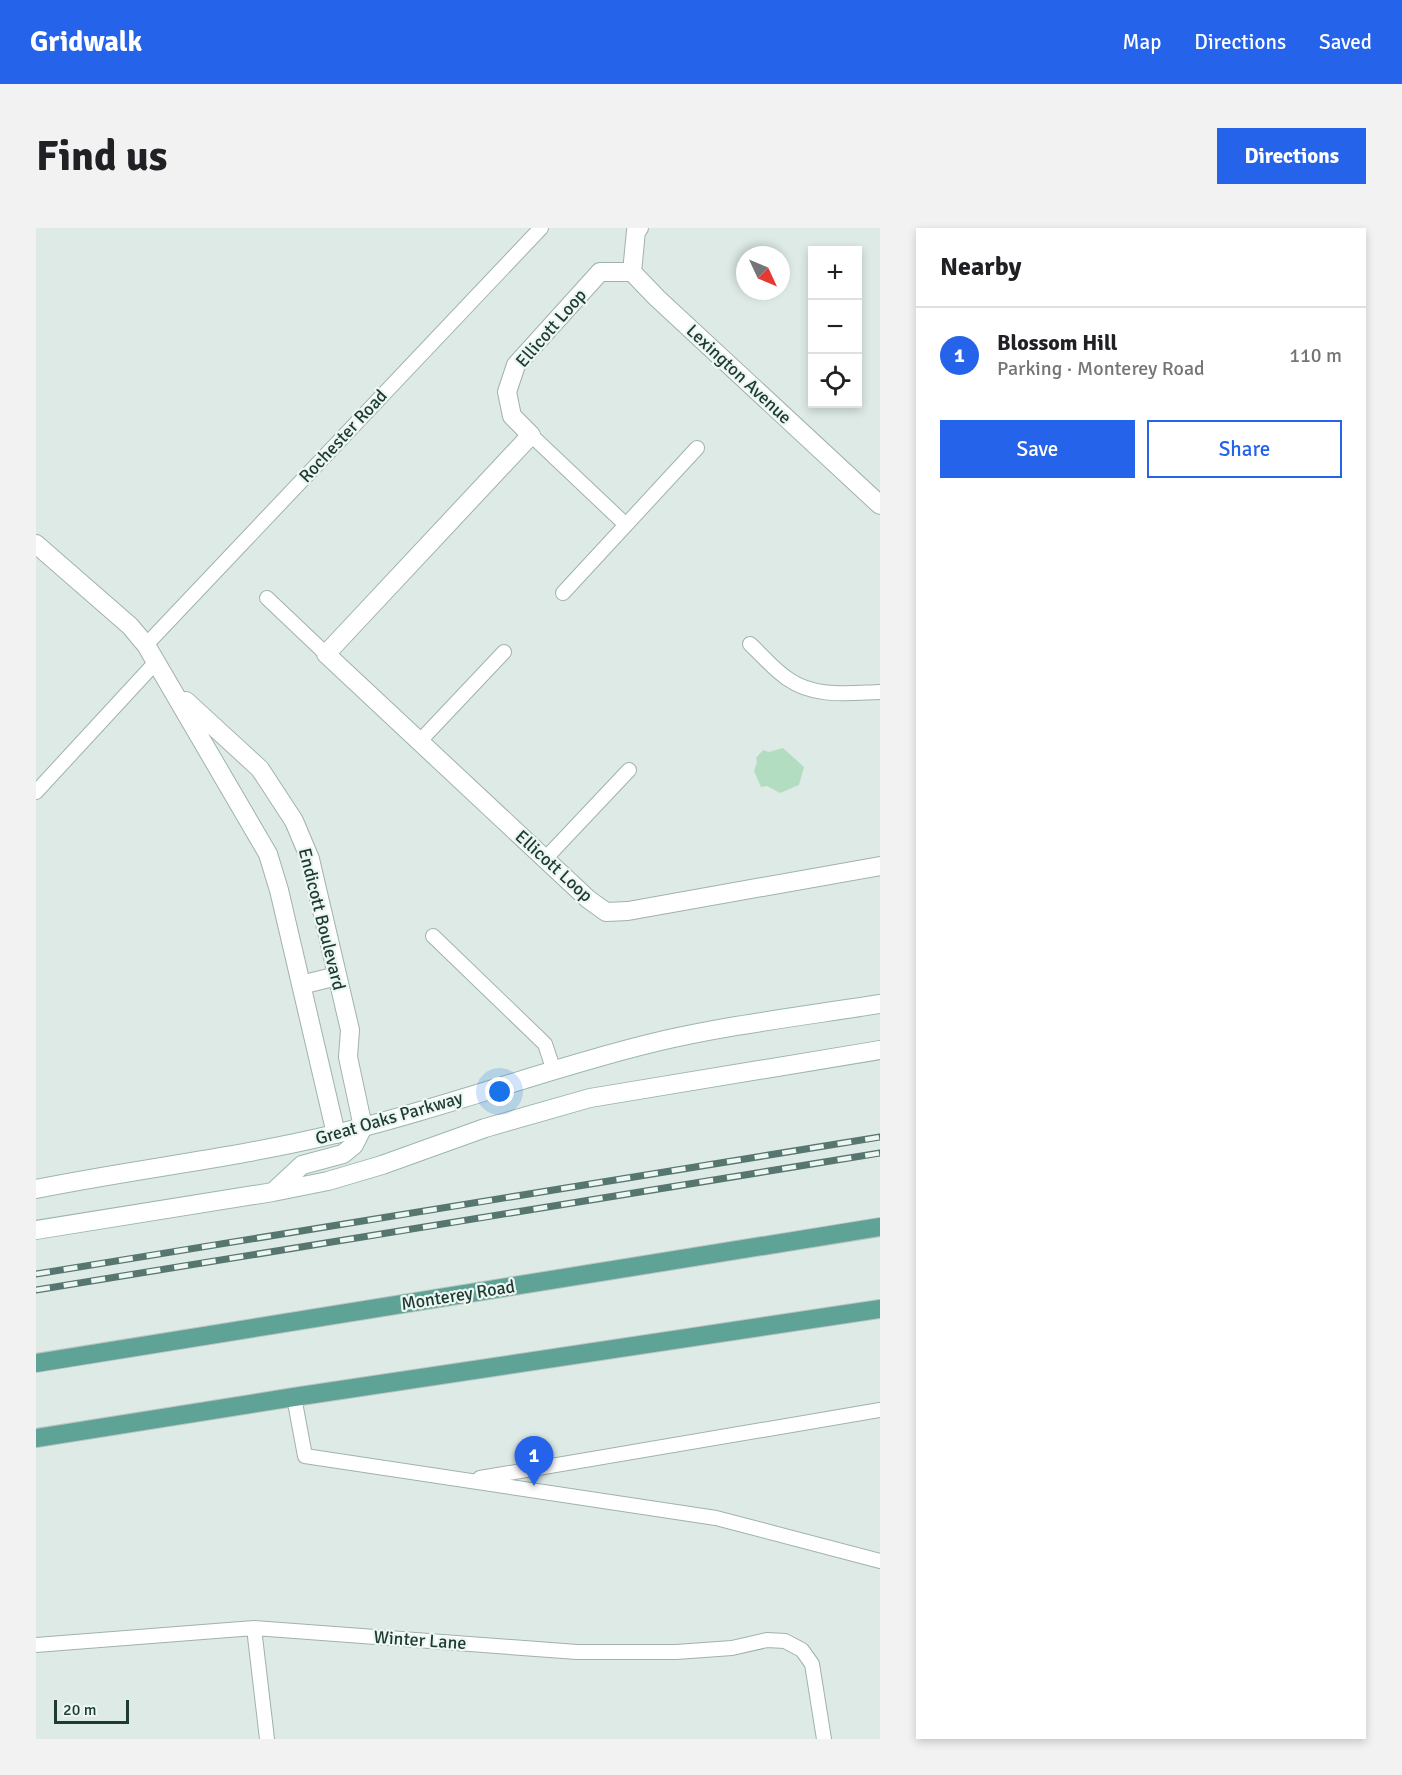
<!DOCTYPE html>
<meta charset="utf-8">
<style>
body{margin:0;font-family:Signika,sans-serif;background:#f2f2f2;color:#202124}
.controls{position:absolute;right:18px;top:18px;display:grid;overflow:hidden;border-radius:0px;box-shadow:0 3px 9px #0003}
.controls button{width:54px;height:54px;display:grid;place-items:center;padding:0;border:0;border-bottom:2px solid #e0e0e0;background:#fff;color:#202124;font:30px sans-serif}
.compass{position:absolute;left:700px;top:18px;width:54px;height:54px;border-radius:50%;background:#fff;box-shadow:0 3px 9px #0003;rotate:134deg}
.scale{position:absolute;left:18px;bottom:15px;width:75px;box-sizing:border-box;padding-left:6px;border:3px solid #1e3a34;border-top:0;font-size:16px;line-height:21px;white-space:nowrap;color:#1e3a34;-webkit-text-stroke:4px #edf7f2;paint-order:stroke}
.you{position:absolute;left:464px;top:864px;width:21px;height:21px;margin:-15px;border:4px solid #fff;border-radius:50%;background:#1a73e8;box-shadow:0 0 0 9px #1a73e833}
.badge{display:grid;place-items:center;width:39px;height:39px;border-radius:50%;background:#2563eb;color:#fff;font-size:20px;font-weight:700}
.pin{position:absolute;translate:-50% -50px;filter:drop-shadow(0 2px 3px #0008)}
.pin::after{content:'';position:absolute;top:32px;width:21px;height:18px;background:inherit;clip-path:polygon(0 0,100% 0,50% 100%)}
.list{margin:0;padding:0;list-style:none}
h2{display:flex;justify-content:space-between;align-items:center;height:78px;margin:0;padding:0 24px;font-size:26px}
h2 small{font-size:20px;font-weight:400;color:#757577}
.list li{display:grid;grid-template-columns:39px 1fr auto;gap:18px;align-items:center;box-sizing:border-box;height:96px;padding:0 24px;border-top:2px solid #e0e0e0}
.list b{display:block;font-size:22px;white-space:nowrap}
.list p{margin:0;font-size:20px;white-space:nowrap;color:#757577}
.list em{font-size:20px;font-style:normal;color:#757577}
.actions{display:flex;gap:12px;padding:18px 24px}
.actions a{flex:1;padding:14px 0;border:2px solid #2563eb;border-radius:0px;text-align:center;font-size:21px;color:#2563eb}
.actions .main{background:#2563eb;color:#fff}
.icon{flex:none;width:33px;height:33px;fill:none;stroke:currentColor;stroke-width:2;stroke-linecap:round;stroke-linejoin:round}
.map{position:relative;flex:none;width:844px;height:1511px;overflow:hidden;border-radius:0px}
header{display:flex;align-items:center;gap:36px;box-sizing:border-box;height:84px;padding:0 30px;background:#2563eb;color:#fff}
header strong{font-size:28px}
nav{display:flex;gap:33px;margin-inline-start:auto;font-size:21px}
.intro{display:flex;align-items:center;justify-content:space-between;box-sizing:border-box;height:144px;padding:0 36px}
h1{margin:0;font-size:42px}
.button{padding:15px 27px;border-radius:0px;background:#2563eb;color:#fff;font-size:21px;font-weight:700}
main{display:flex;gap:36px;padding:0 36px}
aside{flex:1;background:#fff;border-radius:0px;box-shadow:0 3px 9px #0003}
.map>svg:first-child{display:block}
.green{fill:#b3ddc1}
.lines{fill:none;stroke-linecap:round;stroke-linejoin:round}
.service-casing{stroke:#a0b2ac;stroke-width:16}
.minor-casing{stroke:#a0b2ac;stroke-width:20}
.tertiary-casing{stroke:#a0b2ac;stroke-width:20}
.secondary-casing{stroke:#9bb7ae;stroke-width:20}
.primary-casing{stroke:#bcc4c2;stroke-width:20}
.service{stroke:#fff;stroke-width:14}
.minor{stroke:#fff;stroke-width:18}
.tertiary{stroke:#fff;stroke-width:18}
.secondary{stroke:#fff;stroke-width:18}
.primary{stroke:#5ea395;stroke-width:18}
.rail-casing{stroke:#577670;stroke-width:7}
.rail{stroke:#edf7f2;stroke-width:4.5;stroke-dasharray:14;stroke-linecap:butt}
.labels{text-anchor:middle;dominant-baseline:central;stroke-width:4.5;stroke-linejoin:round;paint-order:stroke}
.street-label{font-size:18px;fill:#1e3a34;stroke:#edf7f2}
</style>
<header>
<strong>Gridwalk</strong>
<nav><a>Map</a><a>Directions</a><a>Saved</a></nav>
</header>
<div class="intro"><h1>Find us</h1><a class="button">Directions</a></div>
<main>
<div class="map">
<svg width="844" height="1511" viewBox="0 0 844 1511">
<rect width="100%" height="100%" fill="#ddeae5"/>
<path class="green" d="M747,520L768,539L763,557L744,565L731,558L725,559L718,543L721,534L720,530L727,522L733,524Z"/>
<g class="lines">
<g class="service-casing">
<path id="service" d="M495,207L590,297
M527,365L661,220
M231,370L290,426
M714,416C726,427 738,442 752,451C779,470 813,465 844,464
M110,417L505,0
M383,514L468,424
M0,564L120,434
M509,631L593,542
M397,708L509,816L518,843
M258,1169L269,1228L680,1290L844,1333
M444,1250L844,1182
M218,1400L231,1511
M0,1417L218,1400L541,1424H640L696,1420L731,1412L749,1413L766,1422L776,1436L788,1511"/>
</g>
<g class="minor-casing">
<path id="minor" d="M603,0L600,3L596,44L621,70L844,277
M596,44H564L480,137L471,164L476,188L495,207L290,426L552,671L570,684L592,683L844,638"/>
</g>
<g class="tertiary-casing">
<path id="tertiary" d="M0,316L94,398L110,417L232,626L243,662L300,906
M150,473L224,541L258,593L274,631L314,802L312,829L327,899
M265,757L301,748"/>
</g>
<g class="secondary-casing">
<path id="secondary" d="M0,961C99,941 200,930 299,906C406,881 509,841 616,815C691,797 768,788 844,776
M237,964L266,937L307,926L318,917L327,899
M0,1002L237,964L292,953L346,937L449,900L554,870L844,822"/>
</g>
<g class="primary-casing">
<path id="primary" d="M0,1135L844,999
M0,1210L258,1169L844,1081"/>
</g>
<use href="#service" class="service"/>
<use href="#minor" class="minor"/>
<use href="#tertiary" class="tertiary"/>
<use href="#secondary" class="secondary"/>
<use href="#primary" class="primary"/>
<g class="rail-casing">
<path id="rail" d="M0,1046L844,909
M0,1062L844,925"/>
</g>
<use href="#rail" class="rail"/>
</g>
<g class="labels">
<g class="street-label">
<text transform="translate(515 100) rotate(-49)">Ellicott Loop</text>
<text transform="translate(703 146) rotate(43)">Lexington Avenue</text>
<text transform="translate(307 208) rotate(-47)">Rochester Road</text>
<text transform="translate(518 638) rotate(42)">Ellicott Loop</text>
<text transform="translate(286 691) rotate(76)">Endicott Boulevard</text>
<text transform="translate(353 890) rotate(-16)">Great Oaks Parkway</text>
<text transform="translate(422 1067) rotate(-9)">Monterey Road</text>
<text transform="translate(384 1412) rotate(4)">Winter Lane</text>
</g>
</g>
</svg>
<div class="controls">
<button>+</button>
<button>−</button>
<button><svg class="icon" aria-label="locate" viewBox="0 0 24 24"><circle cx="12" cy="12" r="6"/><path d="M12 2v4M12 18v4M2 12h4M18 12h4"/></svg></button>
</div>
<svg class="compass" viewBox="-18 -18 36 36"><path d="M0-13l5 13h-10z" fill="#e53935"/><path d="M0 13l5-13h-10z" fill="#757577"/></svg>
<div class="scale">20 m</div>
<div class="you"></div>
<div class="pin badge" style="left:498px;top:1258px">1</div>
</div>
<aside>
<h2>Nearby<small></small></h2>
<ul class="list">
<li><span class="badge">1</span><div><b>Blossom Hill</b><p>Parking · Monterey Road</p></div><em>110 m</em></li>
</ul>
<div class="actions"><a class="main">Save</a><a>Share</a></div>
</aside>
</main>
